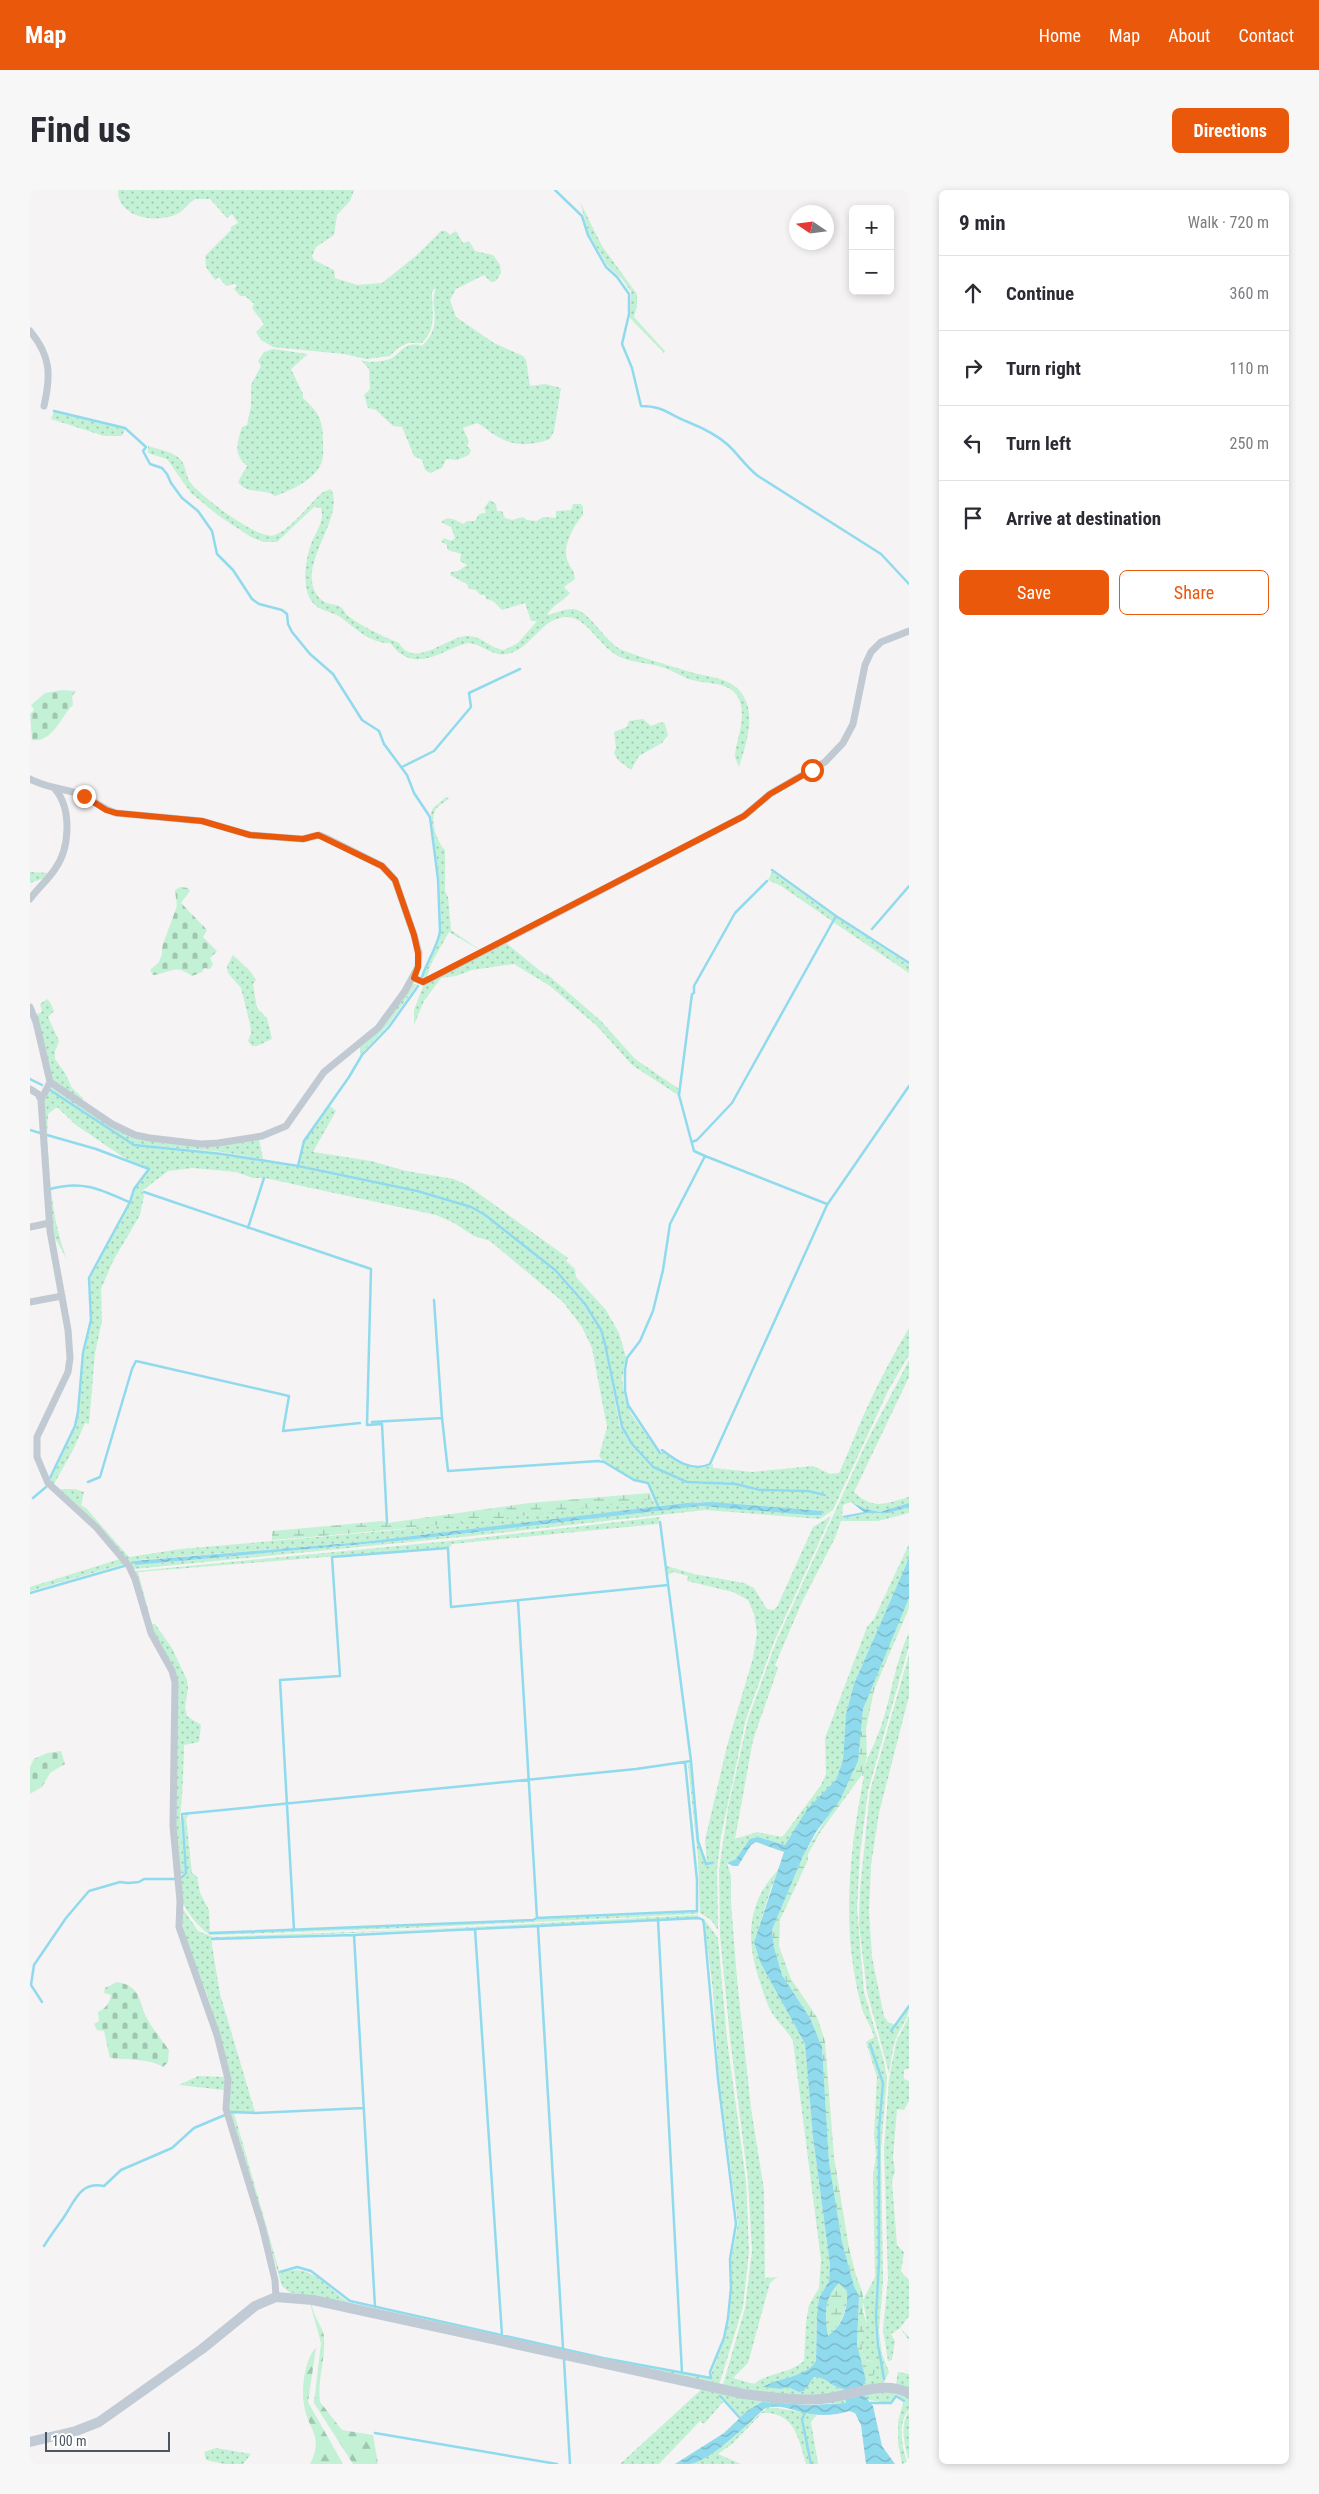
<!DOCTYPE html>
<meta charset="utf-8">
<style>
body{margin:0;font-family:"Roboto Condensed",sans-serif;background:#f7f7f7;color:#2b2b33}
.controls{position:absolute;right:15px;top:15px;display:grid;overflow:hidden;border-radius:8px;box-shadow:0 2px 8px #0003}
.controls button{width:45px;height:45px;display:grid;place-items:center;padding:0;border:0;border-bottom:1px solid #e1e1e2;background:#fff;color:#2b2b33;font:25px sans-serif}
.compass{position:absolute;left:759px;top:15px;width:45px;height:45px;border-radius:50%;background:#fff;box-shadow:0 2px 8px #0003;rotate:283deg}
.scale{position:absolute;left:15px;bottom:12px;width:125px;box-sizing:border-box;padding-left:5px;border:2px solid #4a5661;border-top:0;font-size:14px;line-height:18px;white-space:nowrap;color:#4a5661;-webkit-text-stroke:4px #fff;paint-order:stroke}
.stop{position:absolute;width:15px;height:15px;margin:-11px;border:4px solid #ea580c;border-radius:50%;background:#fff}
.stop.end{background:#ea580c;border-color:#fff;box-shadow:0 1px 5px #0008}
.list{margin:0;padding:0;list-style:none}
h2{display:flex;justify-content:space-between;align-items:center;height:65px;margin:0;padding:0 20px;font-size:21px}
h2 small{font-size:16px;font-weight:400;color:#7c7c81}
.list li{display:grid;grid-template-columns:32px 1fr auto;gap:15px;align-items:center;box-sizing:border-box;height:75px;padding:0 20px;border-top:1px solid #e1e1e2}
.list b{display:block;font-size:19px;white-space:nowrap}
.list em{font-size:16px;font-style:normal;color:#7c7c81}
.actions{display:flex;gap:10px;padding:15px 20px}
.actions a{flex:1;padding:11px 0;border:1px solid #ea580c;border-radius:8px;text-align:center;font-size:18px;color:#ea580c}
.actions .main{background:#ea580c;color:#fff}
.icon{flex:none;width:28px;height:28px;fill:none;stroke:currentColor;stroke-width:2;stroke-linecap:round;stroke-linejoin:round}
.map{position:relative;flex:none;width:879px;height:2274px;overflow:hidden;border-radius:8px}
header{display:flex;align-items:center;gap:30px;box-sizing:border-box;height:70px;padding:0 25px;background:#ea580c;color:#fff}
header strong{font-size:24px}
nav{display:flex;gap:28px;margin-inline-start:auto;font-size:18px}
.intro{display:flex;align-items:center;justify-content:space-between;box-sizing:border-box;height:120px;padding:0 30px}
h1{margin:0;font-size:35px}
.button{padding:12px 22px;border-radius:8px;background:#ea580c;color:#fff;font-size:18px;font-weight:700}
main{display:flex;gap:30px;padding:0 30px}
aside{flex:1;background:#fff;border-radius:8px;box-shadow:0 2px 8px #0003}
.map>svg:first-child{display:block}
.grass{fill:url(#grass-dots);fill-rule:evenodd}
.forest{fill:url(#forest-firs)}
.wetland{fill:url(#wetland-marsh)}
.cemetery{fill:url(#cemetery-stones)}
.water{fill:url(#water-waves);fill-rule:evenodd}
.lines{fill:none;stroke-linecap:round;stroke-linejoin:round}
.stream{stroke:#90daee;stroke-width:2.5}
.street{stroke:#c1cad2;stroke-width:7}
.secondary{stroke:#c1cbd6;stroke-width:10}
.route{stroke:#ea580c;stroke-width:6}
</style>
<header>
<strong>Map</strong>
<nav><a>Home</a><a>Map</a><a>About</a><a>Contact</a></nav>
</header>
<div class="intro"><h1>Find us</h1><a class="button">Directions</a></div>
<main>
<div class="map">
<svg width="879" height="2274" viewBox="0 0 879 2274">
<defs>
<pattern id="grass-dots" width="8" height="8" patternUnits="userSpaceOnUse" patternTransform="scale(1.25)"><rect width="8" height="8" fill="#c3f1d5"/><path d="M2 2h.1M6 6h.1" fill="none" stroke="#a0c6b0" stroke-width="1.8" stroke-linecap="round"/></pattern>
<pattern id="forest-firs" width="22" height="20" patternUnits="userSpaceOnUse" patternTransform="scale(1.25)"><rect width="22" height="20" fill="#c3f1d5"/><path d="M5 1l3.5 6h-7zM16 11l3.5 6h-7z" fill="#a0c6b0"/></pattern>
<pattern id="wetland-marsh" width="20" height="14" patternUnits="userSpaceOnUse" patternTransform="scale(1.25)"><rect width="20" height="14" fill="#c3f1d5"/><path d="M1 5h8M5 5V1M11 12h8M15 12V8" fill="none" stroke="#a0c6b0"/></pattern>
<pattern id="cemetery-stones" width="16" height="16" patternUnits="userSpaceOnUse" patternTransform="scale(1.25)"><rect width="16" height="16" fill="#c3f1d5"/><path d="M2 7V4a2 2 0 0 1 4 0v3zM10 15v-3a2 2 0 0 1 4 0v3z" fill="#a0c6b0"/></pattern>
<pattern id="water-waves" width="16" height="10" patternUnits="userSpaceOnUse" patternTransform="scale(1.25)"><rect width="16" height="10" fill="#90daee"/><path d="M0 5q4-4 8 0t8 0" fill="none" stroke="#78b4c4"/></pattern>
</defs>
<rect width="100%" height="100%" fill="#f5f3f3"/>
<path class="grass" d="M88,0H324L320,11L307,25L304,45L286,57L282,66L284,70L304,80L305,88L327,95L352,93L387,65L411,41H416L420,45L426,41L433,53L439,51L445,61L463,65L470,75L471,83L466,91L461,92L454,85L426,99L420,110L426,127L464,153L493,166L496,170L500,196L515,194L531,198L524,241L520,249C499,257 481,256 463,244C457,240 454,236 447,233L433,238L439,252L437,256L441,260L439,265L427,270L416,269L412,278L400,283L395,280L392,270L384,266L372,237L363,236L346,220L338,218L334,205L340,199L339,179L331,170C338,173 355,172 362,168C373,160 377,151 392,156C415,133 398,120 406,97L402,102C402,122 407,138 392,153H378L368,158L360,166L336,169L314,164L243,157L231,150L226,142L234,134L222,118L224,114L215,106H210L204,99L207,96L205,94L196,96L189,87L185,90L176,77L175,66L201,40V37L208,33L202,24L197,28L180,9H165C159,13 153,21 147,24C127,34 87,28 88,0Z
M550,12L572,56L607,104V116L604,127L635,161L634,163L600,128L601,102L592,89L577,75L559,44Z
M243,159L278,164L261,179L273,204V208C289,223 293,229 293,252C293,258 294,265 292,271C287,289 260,301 245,306C234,297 218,306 208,292L217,276C203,264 207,253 212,237L217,235L221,216V195L231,176L228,171L234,162Z
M24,222L95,239L92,246H74L21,229Z
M118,256C130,260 138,260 149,268C156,273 155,285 160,292C169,305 230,352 245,345C261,339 279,314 293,302L301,299C317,330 258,382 293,411C299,415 306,414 311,417C314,419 315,424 318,426C333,437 352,446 369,453C384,480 418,446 437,446C451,445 461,459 474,460L488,453L507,431H501L495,413L472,420L463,411L456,409L455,405H450L446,400L439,399L437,394L420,385L421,382L428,381L437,375L430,371L431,364L418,360L416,354L411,352L414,348L421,351L425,348L421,337L411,332C417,325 426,330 433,334L437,331H445L449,324L456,323L454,318L460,310L466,314L467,321H472L475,328L482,330L493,327L497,330L507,331L513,327L526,328V321L541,320L543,314H551L553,317V325C544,335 531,358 538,372C541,379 544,379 545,389L534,397L540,403C533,412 523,414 517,425C526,423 534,419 543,419C560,420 574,452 592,460C613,468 635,474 657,481C674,487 696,486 709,500C728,521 716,554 709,577C708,574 705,569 705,566C706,548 718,527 708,507C698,490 675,495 659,489C651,486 643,481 635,478C623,474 610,473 598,470C570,463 561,428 537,427C511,427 501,460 477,464C462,467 453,454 438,453C417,458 392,479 371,464C366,461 364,457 360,453C343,454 325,439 313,429C305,422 294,422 286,416C270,403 275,371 281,354C286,342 295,331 291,318L284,317L247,352H234L221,347L189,326L161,303L137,269L118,263Z
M613,529L621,536L631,532L635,534L638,545L632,553L609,566L601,580L588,570L584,563L586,558L584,542L597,537L599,531Z
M416,607L419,609C414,612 409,615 406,619C399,629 407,653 415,660V701L418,707L421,740L450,760L419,742L401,774L397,787H393C398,774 409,754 411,741L409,689L401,623L403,618Z
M0,682L19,683L15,688L0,693Z
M742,682L805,727L802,731L751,696L738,690Z
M806,727L879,775V783L803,732Z
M475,752L515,785L517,784L571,831L605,869L649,899L648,905L602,875L567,836L520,796L484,774L442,780L426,786L411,788L394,811L384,835V820L394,794Z
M203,765L220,781L226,790L223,794L227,818L237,828L242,849L227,856H222L218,851L221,843L220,834L211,798L198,783L197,776Z
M383,794H387L358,835L330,865V857Z
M17,809L20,812L24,821L18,827L29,851L25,861V869L35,883L42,898L53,908V913L22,891L5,825L12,822L10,814Z
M22,897L101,946L189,955L229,949L233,969L192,962L104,954L21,899Z
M18,900L104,956L192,965L267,977L386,1002L440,1018L454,1026L524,1081L554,1115L570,1141L574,1154L590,1237L601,1255L622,1278L656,1293L706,1295L730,1301L778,1302L795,1306L797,1304L778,1300L731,1299L706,1293L657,1291L623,1276L605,1256L593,1238L572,1140L554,1111L526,1080L455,1024L441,1016L386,1000L269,975L274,951L300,916L306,921L283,962L341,971L376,981L424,989L437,995L538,1068L536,1071L545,1079L546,1087L576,1120L589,1143L596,1167L592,1190L595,1209L601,1224L630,1264L633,1262C647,1272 666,1285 683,1274V1278L722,1282L783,1276L800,1284L809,1283C819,1262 826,1242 835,1222C848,1193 863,1165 879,1138V1165L858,1201L803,1320L790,1329L675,1320L441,1346L104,1379L19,1293L46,1237L49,1222L54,1163L62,1130L60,1089L101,1012L105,999L120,979L93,967L46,935L27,917L18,924L17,944L15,943L13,911ZM163,978L206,982L223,988H235L406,1025L424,1033L444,1046L460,1051L533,1112L552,1137L562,1158L577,1237L569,1266L573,1271L605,1290L619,1294L628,1316L670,1312L793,1321L792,1325L671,1316L378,1350L105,1375L103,1371L109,1370L332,1352L627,1317L622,1309L356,1341L151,1359L99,1367L56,1318L51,1315L54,1302L45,1299H30L24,1294L44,1258L55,1233L59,1234L65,1163L72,1131L71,1099L83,1071L110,1025L114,1006L112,1001L138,981Z
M15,945L17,946C20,989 21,1028 37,1069L22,1043Z
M879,1170V1187L824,1302C844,1321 856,1313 879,1307V1313L850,1322L836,1319L821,1312L813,1315L812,1326L816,1328L838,1323H859L879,1317V1323L848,1331H811L805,1348L772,1412L745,1475L748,1478L723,1550L705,1649L727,1642L751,1647L754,1645L791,1595L796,1584L795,1548L837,1437L844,1429L879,1354V1368L824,1494L816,1524L813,1570L806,1590L755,1655L728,1647L706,1669L697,1673L701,1686V1712L707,1789L721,1918L734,2000L735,2088L747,2087L740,2093L718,2173L703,2188L724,2194C739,2182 759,2184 774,2171L776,2133L779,2115L789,2098L791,2070L763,1851C758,1841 748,1833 742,1823C737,1815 734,1804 731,1795C715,1751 716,1711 751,1677L741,1698L724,1752L730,1772L775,1854L783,1947L800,2075L799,2091L789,2108L787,2124L786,2171C777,2188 751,2186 734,2197L751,2199L758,2197L769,2202L774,2201L784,2187C797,2187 802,2198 814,2199V2202L813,2204L754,2206L693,2195L715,2118L722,2061L718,1990L700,1848L690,1745L689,1680L698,1618L718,1529L746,1452L836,1253Z
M801,1326L744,1452L716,1529L691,1646L687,1680L688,1740L681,1730L670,1723L668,1668L658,1574L660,1573L668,1651L676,1675H681V1673H677L675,1650L697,1556L723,1468L727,1443L724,1424L718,1410L703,1402L657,1391L658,1386L643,1382L638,1385L637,1376L664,1384L714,1393L724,1398L737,1419L743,1420L747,1417L783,1337Z
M630,1327L628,1334L422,1354L420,1357L108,1382L122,1434H125L142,1458L157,1490L158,1498L155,1517L157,1526L171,1535L169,1552L154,1555C154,1567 152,1619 150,1625L155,1682L150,1685L145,1635L148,1492L127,1452L105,1383L106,1381L440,1349Z
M90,1369L94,1374L0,1401V1397Z
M879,1443V1456L838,1601L830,1664L827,1718L834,1802L854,1871L857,1888L851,1960L853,2091L849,2141L852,2164L859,2182L854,2192L832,2198L846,2182L843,2171L835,2170L830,2149L837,2134L833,2110L845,2087L843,1985L846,1966L844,1945L847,1887L836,1852L844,1847C841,1835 834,1827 831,1815C811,1739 819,1663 834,1586H831C835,1572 842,1560 847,1547C861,1514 863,1476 879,1443ZM841,1853L854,1893L850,1939V2073L847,2127L853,2189L847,2155L846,2127L849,2073L848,1939L852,1893Z
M879,1464V1506L849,1623L841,1675L839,1721L842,1767L854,1826L858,1832L866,1835L861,1841L879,1817C879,1829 869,1839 865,1851C862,1861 861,1873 859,1883L837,1802L829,1735L830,1700L840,1601Z
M155,1624H159L156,1628L162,1683L167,1686L170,1703L179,1720L180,1743L504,1731L508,1729L668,1722V1724L378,1738L181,1745C172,1742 153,1718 151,1708C150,1702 150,1695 150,1688L157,1682L153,1629Z
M151,1716L168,1741L183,1747L405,1739L668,1725L667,1728L181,1749L190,1804L225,1922H200L198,1877L178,1807L154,1747Z
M674,1729L688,1748L697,1849L716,1991L719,2061L713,2117L689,2195L272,2105L259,2102L252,2096L201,1924L204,1923L250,2084C279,2069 297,2099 320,2113L573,2169L681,2189L682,2182L695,2148L699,2129L702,2098L701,2070L708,2034L689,1888L683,1801Z
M879,1826V1878L874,1880V1889L879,1891V1911L874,1920L867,1919L863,1968L865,1981L862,1992L867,2055L874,2062L871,2082L879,2090V2126L870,2138L879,2147V2150L870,2138L861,2144L865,2151L862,2170L858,2171L853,2140L858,2088L854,1960L859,1889L866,1852Z
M168,1886L196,1887L194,1900L149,1895Z
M868,2182L879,2184V2200L866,2194Z
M673,2198L816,2209L817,2213C789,2215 730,2207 711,2227L689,2205V2207L693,2212L674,2234L670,2231L629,2274H590Z
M850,2201L879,2206V2220C867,2232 872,2259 878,2274H872L868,2253V2232L873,2213L876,2212L866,2204L859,2213L838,2210L834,2205Z
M738,2217L774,2222L771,2229L780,2274H776C769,2250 765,2221 732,2223L702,2254L688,2264L711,2274H662L696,2254Z
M879,2222V2271C875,2257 869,2234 879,2222Z
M777,2223L787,2225L781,2232L788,2274H782L773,2228Z
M186,2258L221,2264L213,2274H194L176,2270L174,2262Z"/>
<path class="forest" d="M280,2113H282C281,2123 292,2135 294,2146C296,2168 287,2190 290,2212L312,2240L343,2245L348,2274H323L284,2213L291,2153Z
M286,2158L278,2212L313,2274H280C295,2245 277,2240 274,2214C271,2200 275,2167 286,2158Z"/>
<path class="wetland" d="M620,1303L622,1309C496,1327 369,1340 242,1350V1341L353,1331L357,1333L499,1313Z
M879,1408V1418L844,1500L836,1539L837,1567L831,1586L791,1641L778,1664V1670L750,1730L749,1756L761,1789L787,1827L795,1851L804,1967L819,2058L826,2085L833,2104V2122L837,2134C830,2150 830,2153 835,2170L846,2172V2182L832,2198L836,2190L827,2155L829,2106L824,2096L812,2052L799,1972L792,1857L780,1828L752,1785L744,1757L742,1740L773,1666L797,1627L831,1535L833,1519L839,1502Z
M809,2093L817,2101C818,2119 812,2134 798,2146C795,2126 793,2109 809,2093Z"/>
<path class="cemetery" d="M32,500L46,501L42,506L43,515C31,526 23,553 2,550L0,524L4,520L1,515L15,503Z
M150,697L158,698L160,701L151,713L177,740L173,747L187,761L180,768L183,774L180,779L174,778L172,782L162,786C143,773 142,783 123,785L120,780L129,772L132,764V757L147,716L145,700Z
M31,1561L35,1574L20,1583L12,1597L0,1604V1577L4,1569L17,1563Z
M87,1792C113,1796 108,1814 118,1830C124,1841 132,1850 139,1860L138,1872L133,1877C118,1868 97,1870 80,1868L74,1841L67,1840L64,1834L69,1831L68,1822C75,1819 80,1813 81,1805L74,1803L75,1798Z"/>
<path class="water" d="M682,1312L793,1321L792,1325H779L671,1316L378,1350L105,1375L103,1371L332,1352L656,1313Z
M821,1312L836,1319L850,1322L879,1313V1317L859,1323H838L815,1328L812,1326L834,1322Z
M879,1368V1408L833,1519L828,1571L810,1610L786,1642L773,1666L742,1740L744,1757L752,1785L780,1828L792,1857L799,1972L812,2052L824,2096L829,2106L827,2155L836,2190L832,2198L814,2202V2199C802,2198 797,2187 784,2187L774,2201L769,2202L758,2197L751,2199L733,2197C750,2187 777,2187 786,2171L787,2124L789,2108L799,2091L800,2075L783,1947L775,1854L730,1772L724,1752L754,1662L726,1652L721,1655L708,1676H703L697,1673L706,1669L720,1649L728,1647L755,1655L778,1618L806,1590L813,1570L816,1524L824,1494ZM809,2093L817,2101C818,2119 813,2135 798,2146C795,2126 793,2109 809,2093Z
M834,2205L843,2216L852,2256L865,2274H836L831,2235L825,2223L819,2221C807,2225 794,2226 781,2224C767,2222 747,2212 734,2219C717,2235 684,2268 661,2274C657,2274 650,2274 645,2274L694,2243L717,2221L732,2212L781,2215L816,2213V2209Z"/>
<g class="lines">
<path class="stream" d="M525,0L552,26L558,45L576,77L587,87L599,104V124L592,154L602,178L611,216C634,216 639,225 658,232C673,238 686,244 698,255C709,265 716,277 728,286L851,364L879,394
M24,221L95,238L116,257L113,261L120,274L132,278L137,284L141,293L152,308L168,321L182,341L187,364L203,380L222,409L229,414L252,420L257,424L258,434L262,442L280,464L303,484L332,530L349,541L354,554L377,585L384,603L400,627L408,689L410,741C409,753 396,774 392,787
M372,577L404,561L441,517L439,503L490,479
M742,680L806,726L879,773
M842,739L879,696
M0,889L12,895
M20,900L104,955L192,964L268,976L387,1001L441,1017L455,1025L525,1080L555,1114L571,1140L575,1154L592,1237L602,1254L623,1277L657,1292L706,1294L730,1300L778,1301L795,1305
M0,940L10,943
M17,945L66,959L119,979L104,999L100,1012L59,1088L61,1130L53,1163L48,1222L45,1236L20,1288
M662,952L667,950L702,913L806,726
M675,966L664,961L649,905L662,804L664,803V796L705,723L737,691
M268,976L274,951L319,887L332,865L359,837L388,796
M20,999C52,990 70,999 99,1012
M114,1002L341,1079L337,1235L352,1234L357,1333
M218,1038L234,988
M404,1110L412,1228
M342,1232L412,1228L418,1281L568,1271L574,1272L604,1290L618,1293L628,1316
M632,1260C645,1270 663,1283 680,1274L797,1015L879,896
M630,1263L598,1215L595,1201V1180L597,1168L610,1151L623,1121L633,1080L640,1034L675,966L797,1014
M58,1292L70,1287L102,1179L106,1171L259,1206L253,1241L330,1233
M3,1308L16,1297
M630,1332L661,1571L668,1651L676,1674L682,1673
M0,1403L94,1376
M488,1411L507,1728
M628,1730L652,2183
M508,1737L533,2158
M445,1739L472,2145
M264,1740L250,1490L310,1486L302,1367L418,1358L421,1417L638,1395
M180,1743L503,1730L507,1728L667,1721V1690L655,1572
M324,1745L345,2117
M182,1749L324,1745L669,1728L673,1730L674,1735L688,1889L706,2034L700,2069L701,2098L698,2128L694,2148L680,2182L681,2188L573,2168L320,2111L281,2081L267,2077L250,2082
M12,1812L1,1795L4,1775L36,1728L59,1701L90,1692L98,1693L109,1692L114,1689H144L152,1687L156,1683L152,1624L606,1579L661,1571
M861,1841L879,1816
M840,1854L853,1893L849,1939V2073L846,2127L848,2155L854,2189
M14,2056C20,2046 27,2037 34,2027C45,2011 50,1991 74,1996L91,1980L142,1958L164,1938L202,1922L226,1923L334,1918
M534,2170L540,2274
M690,2206L710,2228
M841,2213H861L866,2206L874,2211
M775,2223L772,2229L781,2274
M345,2243L527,2274"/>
<path class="street" d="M0,141C21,166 21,185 14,216
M0,589C15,597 30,598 46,603C61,607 71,619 86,623L172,631L220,645L258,648L273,649L289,645L296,648L352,676L365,690L384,745L389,763L388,777L375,801L348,838L294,882L256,936L232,946L188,953L171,954L120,948L105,945L82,934L20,892
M0,709C7,699 18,690 25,679C40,658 42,619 25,599
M384,788L393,792L400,789L714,626L740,604L795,572L813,553L823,534L835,475L841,462L851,452L879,441
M0,817L6,832L20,892L11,910
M0,899L8,904L11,910L20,1041L38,1140L40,1168L38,1182L7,1247V1267L18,1293L66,1337L99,1376L105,1389L121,1443L142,1481L145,1492L143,1636L150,1711L149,1737L187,1845L198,1889L196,1919L232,2036L245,2090L246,2107
M0,1037L19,1033
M0,1112L32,1106"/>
<path class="secondary" d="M0,2252L46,2241L69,2232L172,2159L225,2116L246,2107L283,2110L714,2204C740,2207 765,2211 791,2209C819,2207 852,2189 879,2203"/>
</g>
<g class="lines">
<path class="route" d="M54,606L76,620L86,623L172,631L220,645L273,649L288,645L352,676L365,690L384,745L388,763V777L384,788L393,792L714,626L740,604L782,580"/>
</g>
</svg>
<div class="controls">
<button>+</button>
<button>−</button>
</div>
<svg class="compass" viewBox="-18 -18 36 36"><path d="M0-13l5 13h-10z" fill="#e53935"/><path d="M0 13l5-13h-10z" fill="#7c7c81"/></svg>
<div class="scale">100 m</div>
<div class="stop" style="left:782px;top:580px"></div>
<div class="stop end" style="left:54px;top:606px"></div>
</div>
<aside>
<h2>9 min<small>Walk · 720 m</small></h2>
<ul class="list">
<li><svg class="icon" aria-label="ahead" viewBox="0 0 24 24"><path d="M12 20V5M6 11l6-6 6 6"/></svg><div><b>Continue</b></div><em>360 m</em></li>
<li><svg class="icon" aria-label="right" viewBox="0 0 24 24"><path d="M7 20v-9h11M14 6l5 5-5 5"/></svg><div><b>Turn right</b></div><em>110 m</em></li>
<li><svg class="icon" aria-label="left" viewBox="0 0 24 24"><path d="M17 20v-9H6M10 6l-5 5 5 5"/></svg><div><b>Turn left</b></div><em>250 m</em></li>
<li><svg class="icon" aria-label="arrive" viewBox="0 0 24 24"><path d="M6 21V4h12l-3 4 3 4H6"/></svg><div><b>Arrive at destination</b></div></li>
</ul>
<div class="actions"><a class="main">Save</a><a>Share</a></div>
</aside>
</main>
